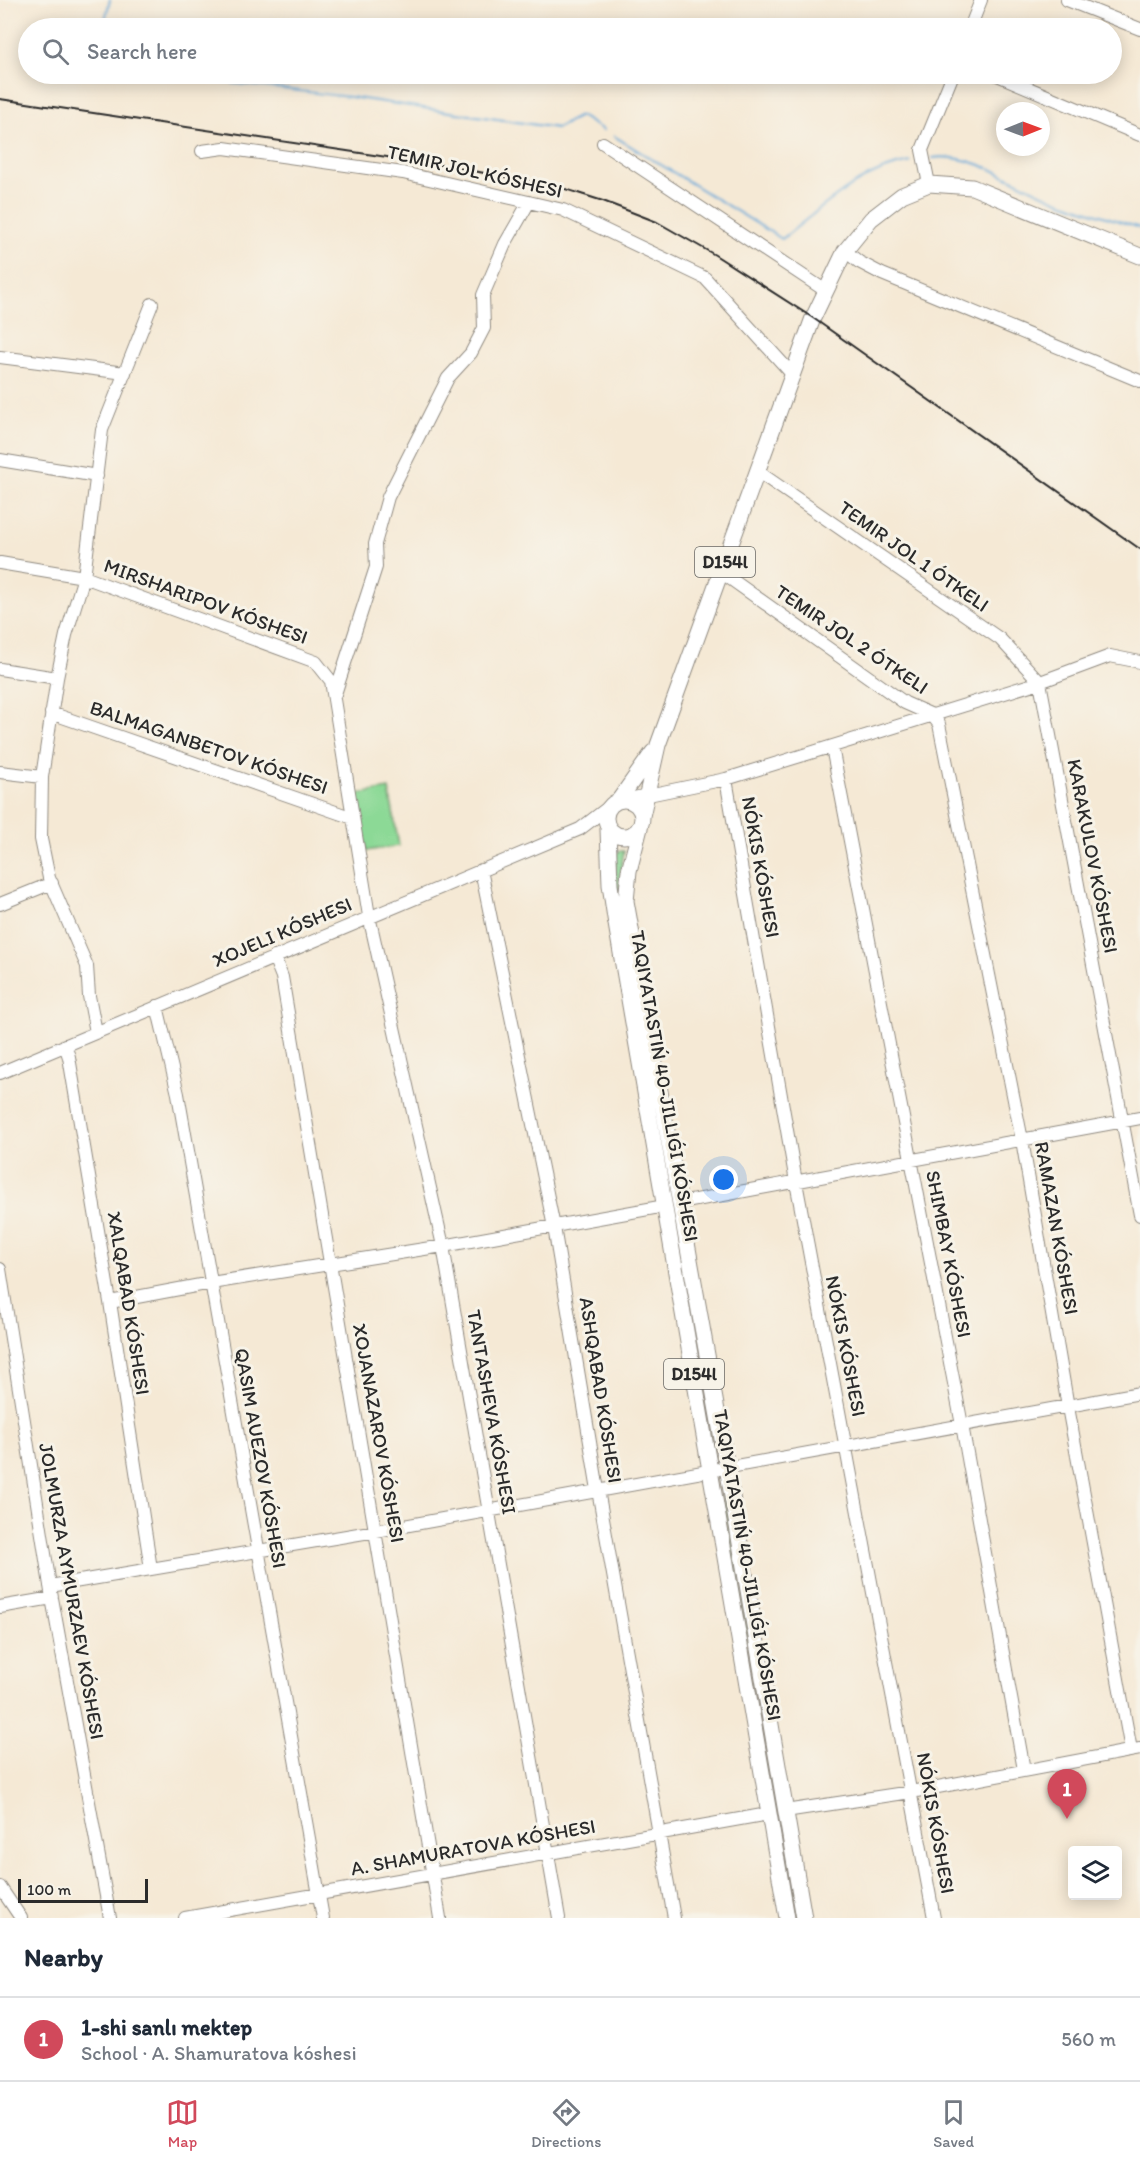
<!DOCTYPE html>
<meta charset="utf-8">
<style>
body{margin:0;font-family:Itim,sans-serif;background:#f2f2f3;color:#1f2937}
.controls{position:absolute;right:18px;bottom:18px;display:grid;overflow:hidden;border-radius:6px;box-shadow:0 3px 15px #0003}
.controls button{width:54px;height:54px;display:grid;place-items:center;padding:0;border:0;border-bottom:2px solid #e0e1e3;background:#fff;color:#1f2937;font:30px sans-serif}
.compass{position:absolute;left:996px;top:102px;width:54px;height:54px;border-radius:50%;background:#fff;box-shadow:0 3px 15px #0003;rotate:89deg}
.scale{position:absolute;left:18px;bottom:15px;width:130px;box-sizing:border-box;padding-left:6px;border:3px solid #2b2b2b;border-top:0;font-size:16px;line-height:21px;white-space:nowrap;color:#2b2b2b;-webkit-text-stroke:4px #f7f3e8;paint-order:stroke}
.you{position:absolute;left:724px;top:1180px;width:21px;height:21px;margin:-15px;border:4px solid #fff;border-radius:50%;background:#1a73e8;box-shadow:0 0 0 9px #1a73e833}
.badge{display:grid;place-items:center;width:39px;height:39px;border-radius:50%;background:#d1495b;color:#fff;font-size:20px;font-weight:700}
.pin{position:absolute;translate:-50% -50px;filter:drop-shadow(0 2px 3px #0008)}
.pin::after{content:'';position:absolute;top:32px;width:21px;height:18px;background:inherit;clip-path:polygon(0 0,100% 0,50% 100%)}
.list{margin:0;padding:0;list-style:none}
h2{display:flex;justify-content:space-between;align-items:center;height:78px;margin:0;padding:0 24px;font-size:26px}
h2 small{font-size:20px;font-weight:400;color:#747a83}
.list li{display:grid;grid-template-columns:39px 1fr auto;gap:18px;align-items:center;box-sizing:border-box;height:84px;padding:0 24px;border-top:2px solid #e0e1e3}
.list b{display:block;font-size:22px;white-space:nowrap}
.list p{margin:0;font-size:20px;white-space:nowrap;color:#747a83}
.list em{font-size:20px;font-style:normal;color:#747a83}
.icon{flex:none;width:33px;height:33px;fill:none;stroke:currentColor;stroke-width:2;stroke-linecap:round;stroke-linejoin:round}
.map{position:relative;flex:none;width:1140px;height:1918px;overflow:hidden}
.search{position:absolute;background:#fff;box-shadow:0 3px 15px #0003;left:18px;right:18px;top:18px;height:66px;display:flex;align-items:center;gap:15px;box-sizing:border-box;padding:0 21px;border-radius:33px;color:#747a83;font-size:22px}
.sheet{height:162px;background:#fff}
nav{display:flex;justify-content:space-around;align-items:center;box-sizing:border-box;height:84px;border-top:2px solid #e0e1e3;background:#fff;font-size:16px;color:#747a83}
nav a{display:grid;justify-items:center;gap:3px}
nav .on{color:#d1495b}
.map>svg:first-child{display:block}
.grass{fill:url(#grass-tufts);stroke:#5c8260;stroke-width:1.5}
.park{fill:#8cd996;stroke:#5c8260;stroke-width:1.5}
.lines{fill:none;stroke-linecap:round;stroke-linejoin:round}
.stream{stroke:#64a8d9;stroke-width:2}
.minor-casing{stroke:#908a80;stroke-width:14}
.major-casing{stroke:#908a80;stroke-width:17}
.minor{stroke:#fff;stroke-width:12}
.major{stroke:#fff;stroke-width:15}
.rail{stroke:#2b2b2b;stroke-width:2}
.labels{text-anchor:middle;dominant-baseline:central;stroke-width:6;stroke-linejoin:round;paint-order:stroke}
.shield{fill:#f7f3e8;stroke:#686764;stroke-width:1.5}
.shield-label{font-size:18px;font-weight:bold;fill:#2b2b2b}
.street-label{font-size:20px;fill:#2b2b2b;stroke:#f7f3e8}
</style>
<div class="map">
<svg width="1140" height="1918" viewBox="0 0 1140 1918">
<defs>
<pattern id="grass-tufts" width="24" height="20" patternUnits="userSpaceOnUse" patternTransform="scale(1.5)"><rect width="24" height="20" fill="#8cd996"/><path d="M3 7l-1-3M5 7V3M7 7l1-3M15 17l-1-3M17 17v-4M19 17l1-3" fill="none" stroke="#79ba81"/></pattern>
</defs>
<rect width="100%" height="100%" fill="#f7f3e8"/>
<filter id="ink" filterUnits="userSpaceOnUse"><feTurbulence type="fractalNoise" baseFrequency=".0167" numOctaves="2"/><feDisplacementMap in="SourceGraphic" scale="12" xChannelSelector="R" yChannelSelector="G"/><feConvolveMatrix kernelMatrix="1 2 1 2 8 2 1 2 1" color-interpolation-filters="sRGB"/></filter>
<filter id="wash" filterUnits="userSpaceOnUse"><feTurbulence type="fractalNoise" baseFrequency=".008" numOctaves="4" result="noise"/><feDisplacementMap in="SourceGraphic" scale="24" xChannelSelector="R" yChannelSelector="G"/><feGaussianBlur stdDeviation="1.35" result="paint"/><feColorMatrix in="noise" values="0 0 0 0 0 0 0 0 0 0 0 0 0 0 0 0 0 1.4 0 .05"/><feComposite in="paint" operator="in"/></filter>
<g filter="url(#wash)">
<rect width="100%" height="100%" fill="#f5e9d5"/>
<path class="grass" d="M617,851H624L620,876V900L718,1448L714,1449L616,901L615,874Z
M722,1493H725L799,1918H795Z"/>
<path class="park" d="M389,789L399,846L367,851L357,794Z"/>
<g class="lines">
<path class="stream" d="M103,28L110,0
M156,74L350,97L557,128L580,116L603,130
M614,136L782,239C822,208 860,170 911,162
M933,158C973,152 1020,186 1057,200C1084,210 1113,219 1140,228"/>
</g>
</g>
<g filter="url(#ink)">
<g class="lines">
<g class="minor-casing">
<path id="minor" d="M1067,0L1140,29
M970,28L981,0
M995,74L1140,135
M603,143L826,291
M202,151L224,148L403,173L563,210L705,278L792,374
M929,184L922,150L953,74
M845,251L859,262L882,274L1140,381
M0,357L125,373
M0,460L97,476
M757,471L1000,639L1040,682L1140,1215
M0,563L84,577L316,662L331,681L369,916L443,1246L559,1918
M721,572L905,703L932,715L939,724L1022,1140L1068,1407L1131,1750
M0,669L57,678
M335,694L376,567L375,544L388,497L448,378L471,353L484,328L483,295L505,244L529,202
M51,713L353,818
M832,747L962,1425L1024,1770
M0,772L42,777
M726,779L796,1182L934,1918
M624,800L726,779L1040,682L1110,656L1140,662
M481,870L554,1227L598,1490L674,1918
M0,904L52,883
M274,957L282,977L440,1918
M157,1006L178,1094L323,1918
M96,1032L89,996L87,966L49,878L41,839L42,777L57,678L66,635L84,577L102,430L152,304
M65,1045L69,1057L110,1302L151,1569
M0,1073L580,829L610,806
M680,1203L1140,1118
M0,1269L52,1598L110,1918
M110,1302L211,1283L443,1246L665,1206
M50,1586L376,1531L1140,1393
M0,1607L52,1598
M785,1811L911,1792L1140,1749
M0,1887L21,1918
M185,1918L768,1814"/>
</g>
<g class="major-casing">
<path id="major" d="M606 818a18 18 0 1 1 36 0a18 18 0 1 1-36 0Z
M619,800L653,752
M642,816L658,745L813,318L845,251L871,219L902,195L929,184L972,187L1140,256
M640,828L629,871L626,901L727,1467L804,1918
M608,829L610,885L615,918L787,1918"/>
</g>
<use href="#minor" class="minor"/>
<use href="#major" class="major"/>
<path class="rail" d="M0,99L447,166L559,187L603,201L657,222L715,255L813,318L1140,549"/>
</g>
</g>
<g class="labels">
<g class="shield">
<rect x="695" y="547" width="60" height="30" rx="4.5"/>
<rect x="664" y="1359" width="60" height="30" rx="4.5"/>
</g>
<g class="shield-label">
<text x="725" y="562">D154l</text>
<text x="694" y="1374">D154l</text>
</g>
<g class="street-label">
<text transform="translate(475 171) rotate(13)">TEMIR JOL KÓSHESI</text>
<text transform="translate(914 556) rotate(35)">TEMIR JOL 1 ÓTKELI</text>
<text transform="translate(206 601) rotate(20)">MIRSHARIPOV KÓSHESI</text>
<text transform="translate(852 639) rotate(34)">TEMIR JOL 2 ÓTKELI</text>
<text transform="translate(209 747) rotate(19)">BALMAGANBETOV KÓSHESI</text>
<text transform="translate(1093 856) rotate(79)">KARAKULOV KÓSHESI</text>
<text transform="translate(761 867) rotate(80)">NÓKIS KÓSHESI</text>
<text transform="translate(282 932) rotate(-23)">XOJELI KÓSHESI</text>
<text transform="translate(665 1086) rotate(80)">TAQIYATASTIŃ 40-JILLIǴI KÓSHESI</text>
<text transform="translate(1057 1228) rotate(80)">RAMAZAN KÓSHESI</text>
<text transform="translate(949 1254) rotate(79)">SHIMBAY KÓSHESI</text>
<text transform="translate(129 1303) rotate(81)">XALQABAD KÓSHESI</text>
<text transform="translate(846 1346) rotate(79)">NÓKIS KÓSHESI</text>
<text transform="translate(601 1390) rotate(81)">ASHQABAD KÓSHESI</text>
<text transform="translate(492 1412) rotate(80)">TANTASHEVA KÓSHESI</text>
<text transform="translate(379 1433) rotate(80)">XOJANAZAROV KÓSHESI</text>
<text transform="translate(261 1458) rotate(80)">QASIM AUEZOV KÓSHESI</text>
<text transform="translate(748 1565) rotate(80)">TAQIYATASTIŃ 40-JILLIǴI KÓSHESI</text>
<text transform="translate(72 1591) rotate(80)">JOLMURZA AYMURZAEV KÓSHESI</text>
<text transform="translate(936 1823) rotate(80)">NÓKIS KÓSHESI</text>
<text transform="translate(473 1847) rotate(-10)">A. SHAMURATOVA KÓSHESI</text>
</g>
</g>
</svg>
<div class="controls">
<button><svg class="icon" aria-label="layers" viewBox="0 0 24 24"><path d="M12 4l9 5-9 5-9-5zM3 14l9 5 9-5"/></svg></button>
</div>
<svg class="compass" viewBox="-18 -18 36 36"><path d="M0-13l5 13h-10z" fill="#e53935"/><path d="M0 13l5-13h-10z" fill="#747a83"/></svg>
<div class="scale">100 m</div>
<div class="you"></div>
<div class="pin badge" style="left:1067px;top:1819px">1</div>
<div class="search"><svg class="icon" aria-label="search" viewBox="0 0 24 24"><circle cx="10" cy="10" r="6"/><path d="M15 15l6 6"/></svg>Search here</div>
</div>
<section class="sheet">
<h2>Nearby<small></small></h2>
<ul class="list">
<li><span class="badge">1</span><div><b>1-shi sanlı mektep</b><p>School · A. Shamuratova kóshesi</p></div><em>560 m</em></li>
</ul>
</section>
<nav>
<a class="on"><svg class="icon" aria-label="map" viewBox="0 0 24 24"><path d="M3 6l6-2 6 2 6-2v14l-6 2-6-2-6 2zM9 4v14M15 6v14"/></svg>Map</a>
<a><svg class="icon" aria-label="directions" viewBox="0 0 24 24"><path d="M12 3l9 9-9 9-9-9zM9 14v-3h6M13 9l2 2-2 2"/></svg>Directions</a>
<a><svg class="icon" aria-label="saved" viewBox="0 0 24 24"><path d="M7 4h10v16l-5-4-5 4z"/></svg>Saved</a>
</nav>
